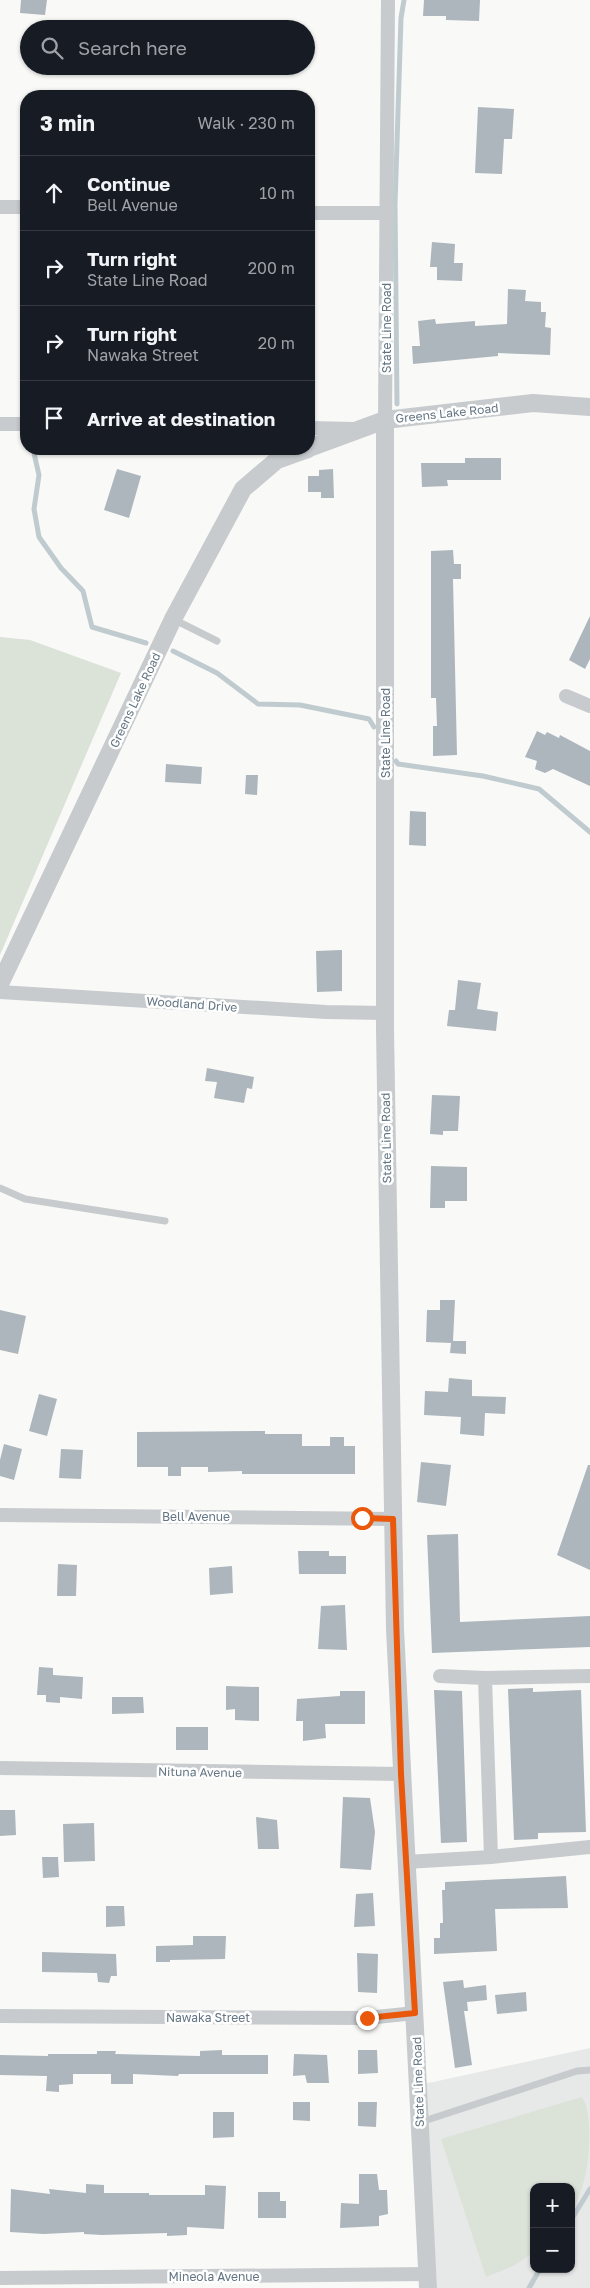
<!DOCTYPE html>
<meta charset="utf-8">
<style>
body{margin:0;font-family:"Golos Text",sans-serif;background:#20242c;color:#f1f3f6}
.controls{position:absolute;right:15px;bottom:15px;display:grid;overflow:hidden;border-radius:10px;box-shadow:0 1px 4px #0004}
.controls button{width:45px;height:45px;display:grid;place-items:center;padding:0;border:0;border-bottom:1px solid #363941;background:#171b24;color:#f1f3f6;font:25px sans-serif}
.stop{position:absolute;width:15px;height:15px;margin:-11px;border:4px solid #ea580c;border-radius:50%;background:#fff}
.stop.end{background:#ea580c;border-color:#fff;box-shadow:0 1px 5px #0008}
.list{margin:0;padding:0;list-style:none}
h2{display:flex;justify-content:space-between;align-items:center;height:65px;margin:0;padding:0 20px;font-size:21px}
h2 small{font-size:16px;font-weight:400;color:#9ea1a6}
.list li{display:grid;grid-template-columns:32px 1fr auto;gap:15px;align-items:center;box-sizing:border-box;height:75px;padding:0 20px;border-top:1px solid #363941}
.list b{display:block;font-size:19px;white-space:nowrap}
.list p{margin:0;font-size:16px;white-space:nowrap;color:#9ea1a6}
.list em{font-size:16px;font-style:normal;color:#9ea1a6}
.icon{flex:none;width:28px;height:28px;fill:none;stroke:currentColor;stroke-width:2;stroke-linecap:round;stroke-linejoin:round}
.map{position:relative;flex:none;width:590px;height:2288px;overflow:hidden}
.search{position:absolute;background:#171b24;box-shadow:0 1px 4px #0004;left:20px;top:20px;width:295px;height:55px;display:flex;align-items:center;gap:12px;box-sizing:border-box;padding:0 18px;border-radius:28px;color:#9ea1a6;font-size:19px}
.panel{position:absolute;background:#171b24;box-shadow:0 1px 4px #0004;left:20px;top:90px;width:295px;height:365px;border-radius:20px}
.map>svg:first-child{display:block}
.built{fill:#e7e8e8;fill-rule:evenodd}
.green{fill:#dbe2d8}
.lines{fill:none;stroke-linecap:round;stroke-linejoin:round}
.stream{stroke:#c0cbcf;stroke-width:5}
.building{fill:#adb6bc}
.service{stroke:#c7cbce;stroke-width:7}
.minor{stroke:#c7cbce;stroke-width:14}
.tertiary{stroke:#c7cbce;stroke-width:18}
.route{stroke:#ea580c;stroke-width:6}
.labels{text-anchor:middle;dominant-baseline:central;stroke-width:5;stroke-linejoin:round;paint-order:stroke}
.street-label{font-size:12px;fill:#637583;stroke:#fff}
</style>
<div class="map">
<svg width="590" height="2288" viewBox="0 0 590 2288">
<rect width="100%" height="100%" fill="#f9f9f7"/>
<path class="built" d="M590,2048V2288H437L424,2084ZM534,2187H571V2269H534Z"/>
<path class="green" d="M0,637L30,640L121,673L0,955Z
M582,2097C588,2106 588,2117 589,2127C590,2159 586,2185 571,2214V2187H534V2252L513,2266L486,2277L441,2139Z"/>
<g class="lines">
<path class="stream" d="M397,404L395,205L401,18L404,0
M33,449L39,475L34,509L39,537L61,568L83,591L92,627L146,643
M173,651L217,673L258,704L300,705L369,719L374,727
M396,761L398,764L483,776L539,789L590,832
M571,2220L590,2189
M529,2288L540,2269"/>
</g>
<path class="building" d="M21,0H47L45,15L20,13Z
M424,0H480L479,21L446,20V16H423Z
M478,107L514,109L512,139H504L502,174L475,173Z
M432,242L455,244L454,263H463L462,281L437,280V267H430Z
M508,289L526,290L525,301L541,302V312H546L545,327L551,328L550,355L498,353V356L413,364L412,346H420L418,321L435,319L436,324L475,321V326L507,324Z
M465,458H501V480H447L448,486L422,487L421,463H465Z
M117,469L141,476L129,518L104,510Z
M333,469L334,498H321V492H308V476H319V470Z
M453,550L454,564H461V579H453L457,755L433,756V726H437L436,698H431V551Z
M590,616V659L585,669L569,660Z
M537,731L545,735L547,732L559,738L560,735L590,751V786L553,769L545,773L535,769L537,761L525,757Z
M166,764L202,767L201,784L165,782Z
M246,775H258L257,795L245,794Z
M410,811L426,812V846L409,845Z
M342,950V991L317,992L316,951Z
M458,980L481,983L477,1009L498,1012L496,1031L447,1026L449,1010H455Z
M207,1068L254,1077L252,1089L247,1088L244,1103L214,1098L217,1082L205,1081Z
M432,1095L460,1096L458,1131H443V1135L430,1134Z
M431,1166L467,1167V1201H445V1208H430Z
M440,1300H455L453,1341H466V1354L450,1353L451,1343L426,1342L427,1310H440Z
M0,1310L26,1316L18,1354L0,1350Z
M449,1378L472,1380V1396L506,1397L505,1414L485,1413L484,1436L460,1434L461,1417L424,1415L425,1391L448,1392Z
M39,1394L57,1399L47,1436L29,1431Z
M265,1431V1434H302V1446H330V1437H344V1446H355V1474H242V1471L208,1472V1467H181V1476H168V1467H137V1432Z
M4,1444L22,1449L14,1480L0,1476V1460Z
M61,1449L83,1450L81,1479L59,1478Z
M421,1462L451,1465L446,1506L417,1502Z
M588,1465H590V1570L557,1555Z
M458,1534L460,1622L590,1616V1647L432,1653L427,1535Z
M298,1551H329V1556H346V1574H299Z
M58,1564L77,1565L76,1596H57Z
M232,1566L233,1593L210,1595L209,1568Z
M345,1605L347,1650L318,1649L321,1606Z
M39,1667L53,1668V1675L83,1677L82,1699L60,1697V1703L46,1702V1695H37Z
M226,1686L259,1687V1721L235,1720V1709L226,1710Z
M533,1688V1692L581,1690L586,1832L538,1833V1839L514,1840L508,1689Z
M434,1690L462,1691L467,1842L441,1843Z
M340,1691H365V1724H325L326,1738L303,1741V1721H296L297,1699L340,1696Z
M112,1697H143L144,1713L112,1714Z
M176,1727H208V1750H176Z
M343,1797L370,1798L375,1832L371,1870L340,1868Z
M0,1810H15L16,1835L0,1836Z
M256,1817L277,1820L279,1849H258Z
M94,1823L95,1861L64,1862L63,1824Z
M42,1857H58L59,1877L43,1878Z
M566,1876L568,1908L495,1909L497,1951L434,1954V1938H440V1923H443L442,1890H445V1882Z
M373,1893L375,1926L354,1927L356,1894Z
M106,1906H124L125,1926L106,1927Z
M193,1936H226L225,1959L170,1960V1962H156V1946L193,1945Z
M42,1952L116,1954L117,1976H111L109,1983L98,1982L97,1973L42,1972Z
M357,1953L378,1954L377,1993L358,1992Z
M463,1980L464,1988L486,1985L487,2000L467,2002L468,2011H464L472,2065L455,2068L443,1982Z
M526,1992L527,2011L497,2014L495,1995Z
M222,2050V2055H268V2074H179L178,2076L133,2074V2084H111V2074H73V2084L59,2085V2092L46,2091L47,2076L0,2075V2055L48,2056V2054H97V2051H116L115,2054L200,2056V2051Z
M358,2050H377L378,2073L358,2074Z
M294,2054L327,2055L329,2083H307L305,2075L293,2076Z
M293,2102H310V2121L293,2120Z
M358,2102H377L376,2127L358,2126Z
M213,2112H234V2137L213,2138Z
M359,2174H377L379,2190H387L388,2214L379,2216V2226L340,2228L341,2203L359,2204Z
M86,2184L104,2185V2193H149V2195H205V2185L226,2186L224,2229L187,2227V2235L167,2236V2233L102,2235L84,2234V2232L44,2234L10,2232L11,2189L50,2194L49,2189L86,2193Z
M258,2192H280V2201H286V2218H258Z"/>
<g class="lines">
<path class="service" d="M173,619L217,641
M0,1188L25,1199L165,1221
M421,2122L577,2071L590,2070"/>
<path class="minor" d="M0,207H26
M309,213H387
M385,420L388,0
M0,424H26
M309,428L354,429
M566,696L590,706
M0,992L326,1012L385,1013
M0,1515L393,1519
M440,1676L485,1678L590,1676
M485,1678L491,1857L590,1847
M0,1768L401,1774
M406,1862L491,1857
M0,2016L367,2018L415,2013
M0,2278L428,2274"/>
<path class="tertiary" d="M385,420V1030L395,1629L428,2288
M309,448L385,420L533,403L590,407
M0,984L173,619L243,489L277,460L308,449"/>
</g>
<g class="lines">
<path class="route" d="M362,1518L393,1519L401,1774L415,2013L367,2018"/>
</g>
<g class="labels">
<g class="street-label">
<text transform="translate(386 328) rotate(-90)">State Line Road</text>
<text transform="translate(447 413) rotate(-6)">Greens Lake Road</text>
<text transform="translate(135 700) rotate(-65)">Greens Lake Road</text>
<text transform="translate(385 733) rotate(-90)">State Line Road</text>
<text transform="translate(192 1004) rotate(4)">Woodland Drive</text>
<text transform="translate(386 1138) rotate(-91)">State Line Road</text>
<text x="196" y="1516">Bell Avenue</text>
<text transform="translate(200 1772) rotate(1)">Nituna Avenue</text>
<text x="208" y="2017">Nawaka Street</text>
<text transform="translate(418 2082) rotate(-92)">State Line Road</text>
<text x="214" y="2276">Mineola Avenue</text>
</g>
</g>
</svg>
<div class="controls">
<button>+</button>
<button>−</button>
</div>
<div class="stop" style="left:362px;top:1518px"></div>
<div class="stop end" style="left:367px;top:2018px"></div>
<div class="search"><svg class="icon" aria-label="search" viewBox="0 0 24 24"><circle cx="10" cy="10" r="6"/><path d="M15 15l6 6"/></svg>Search here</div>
<section class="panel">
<h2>3 min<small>Walk · 230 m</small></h2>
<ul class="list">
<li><svg class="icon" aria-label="ahead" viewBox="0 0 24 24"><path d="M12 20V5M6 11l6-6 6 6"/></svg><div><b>Continue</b><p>Bell Avenue</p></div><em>10 m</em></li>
<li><svg class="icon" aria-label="right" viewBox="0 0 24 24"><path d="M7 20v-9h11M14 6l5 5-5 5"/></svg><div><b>Turn right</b><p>State Line Road</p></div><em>200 m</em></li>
<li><svg class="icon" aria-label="right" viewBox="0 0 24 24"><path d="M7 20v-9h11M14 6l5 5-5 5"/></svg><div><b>Turn right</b><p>Nawaka Street</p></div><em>20 m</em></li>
<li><svg class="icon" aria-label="arrive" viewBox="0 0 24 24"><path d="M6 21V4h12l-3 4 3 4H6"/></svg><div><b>Arrive at destination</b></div></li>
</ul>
</section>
</div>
